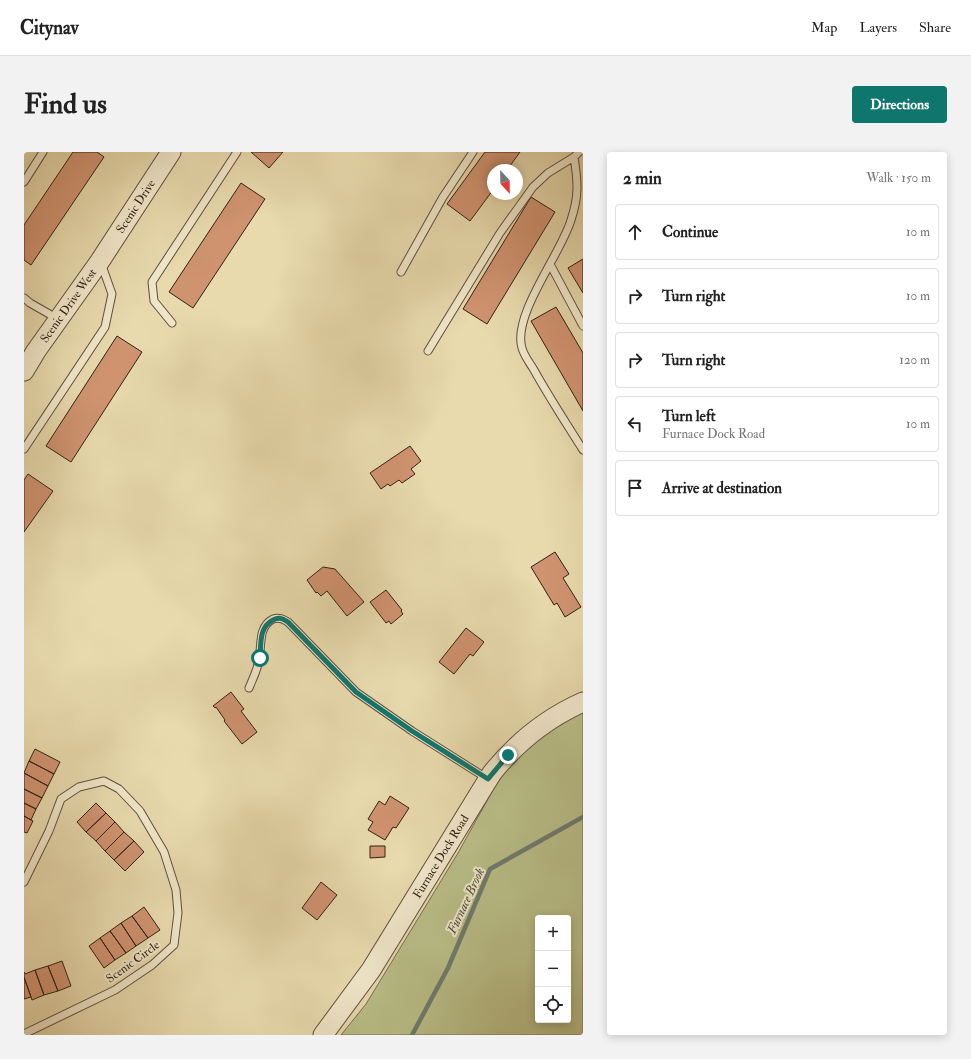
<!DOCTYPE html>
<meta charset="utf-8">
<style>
body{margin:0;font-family:"IM FELL Double Pica",serif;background:#f2f2f2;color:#222}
.controls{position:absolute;right:12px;bottom:12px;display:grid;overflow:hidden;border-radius:4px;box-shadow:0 2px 10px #0003}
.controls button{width:36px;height:36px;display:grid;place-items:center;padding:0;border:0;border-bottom:1px solid #e0e0e0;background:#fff;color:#222;font:20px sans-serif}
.compass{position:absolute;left:463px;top:12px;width:36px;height:36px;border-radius:50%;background:#fff;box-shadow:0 2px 10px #0003;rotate:158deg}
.stop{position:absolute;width:12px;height:12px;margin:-9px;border:3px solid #0f766e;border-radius:50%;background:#fff}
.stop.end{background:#0f766e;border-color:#fff;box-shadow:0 1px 4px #0008}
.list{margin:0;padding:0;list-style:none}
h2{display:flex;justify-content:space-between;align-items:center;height:52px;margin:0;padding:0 16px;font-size:17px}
h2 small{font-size:13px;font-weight:400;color:#767676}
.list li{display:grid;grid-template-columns:26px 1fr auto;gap:12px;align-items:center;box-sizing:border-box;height:56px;margin:0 8px 8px;padding:0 8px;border:1px solid #e0e0e0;border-radius:4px}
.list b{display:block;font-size:15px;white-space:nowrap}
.list p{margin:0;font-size:13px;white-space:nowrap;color:#767676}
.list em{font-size:13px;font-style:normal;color:#767676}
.icon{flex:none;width:22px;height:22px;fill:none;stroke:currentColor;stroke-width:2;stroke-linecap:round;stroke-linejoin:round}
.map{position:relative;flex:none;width:559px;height:883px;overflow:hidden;border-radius:4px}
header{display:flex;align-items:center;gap:24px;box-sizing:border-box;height:56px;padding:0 20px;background:#fff;border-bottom:1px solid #e0e0e0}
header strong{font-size:19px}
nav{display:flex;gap:22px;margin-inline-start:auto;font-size:14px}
.intro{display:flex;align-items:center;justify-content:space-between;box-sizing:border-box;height:96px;padding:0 24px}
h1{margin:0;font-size:28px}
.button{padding:10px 18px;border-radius:4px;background:#0f766e;color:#fff;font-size:14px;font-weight:700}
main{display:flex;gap:24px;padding:0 24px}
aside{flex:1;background:#fff;border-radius:4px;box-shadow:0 2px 10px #0003}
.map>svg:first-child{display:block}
.green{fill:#b9be88;stroke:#74704f;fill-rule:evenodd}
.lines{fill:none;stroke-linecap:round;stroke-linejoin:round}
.stream{stroke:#6e7d6f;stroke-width:4.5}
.building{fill:#d09370;stroke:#302116}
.service-casing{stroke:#5e4f3c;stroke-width:9}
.tertiary-casing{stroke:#5e4f3c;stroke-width:21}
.service{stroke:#f0e7ca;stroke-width:7}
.tertiary{stroke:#f0e7ca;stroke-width:19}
.route{stroke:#0f766e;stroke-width:5}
.labels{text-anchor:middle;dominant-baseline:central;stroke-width:4;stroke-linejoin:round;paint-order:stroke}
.street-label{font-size:12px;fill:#302116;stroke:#f0e7ca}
.water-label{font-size:13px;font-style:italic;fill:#4f4f43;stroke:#f0e7ca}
</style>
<header>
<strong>Citynav</strong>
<nav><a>Map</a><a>Layers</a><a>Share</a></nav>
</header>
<div class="intro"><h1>Find us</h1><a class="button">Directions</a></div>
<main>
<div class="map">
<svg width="559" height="883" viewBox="0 0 559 883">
<rect width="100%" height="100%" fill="#e8daad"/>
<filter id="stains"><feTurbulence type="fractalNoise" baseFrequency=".005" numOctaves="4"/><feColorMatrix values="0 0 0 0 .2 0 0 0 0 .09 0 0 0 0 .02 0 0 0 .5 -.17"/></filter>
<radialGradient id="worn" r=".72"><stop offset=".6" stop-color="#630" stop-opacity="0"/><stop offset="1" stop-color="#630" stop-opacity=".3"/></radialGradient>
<path class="green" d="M559,560V883H317L342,852L434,701L475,627L497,601L523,580ZM514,766H544V868H514Z"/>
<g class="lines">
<path class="stream" d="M388,883L424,816L466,717L559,665"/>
</g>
<path class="building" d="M49,0H73L80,5L7,113L0,108V73Z
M227,0H259L245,16Z
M461,0H496L483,18H469V38L446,69L423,52Z
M217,31L241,47L169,156L145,140Z
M507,45L531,60L463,172L439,157Z
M559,107V141L544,116Z
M532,155L559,201V259L507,169Z
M93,184L118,200L47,310L22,294Z
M386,294L397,309L387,317L391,322L378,331L375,328L366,334L364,332L357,337L346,321Z
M4,322L29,339L0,380V328Z
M531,400L545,422L539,426L557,455L541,465L533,451L530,453L507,415Z
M299,415L311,417L340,450L323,464L303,439L297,444L293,440L292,441L283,428Z
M362,438L378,458L377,459L379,462L367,472L365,469L362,471L346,450Z
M442,476L460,490L449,504L446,502L430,522L415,510Z
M207,540L220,557L217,559L233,580L218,592L200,569L201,568L192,555L191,556L189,554Z
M11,597L36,610L30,622L5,609Z
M5,609L30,622L24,634L0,621Z
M0,621L24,634L18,646L0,637Z
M0,637L18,646L12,657L0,651Z
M366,644L385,656L372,676L369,675L361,688L344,678L349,670L344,667L355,649L361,653Z
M0,651L12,657L7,668L0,664Z
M72,651L82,661L62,680L53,670Z
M82,661L91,670L72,689L62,680Z
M0,664L9,669L3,681L0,680Z
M91,670L100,680L81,699L72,689Z
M100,680L110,689L90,708L81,699Z
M110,689L120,700L101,719L90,708Z
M346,694H361V705L346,706Z
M297,730L313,743L293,768L278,756Z
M120,755L136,778L124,786L108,764Z
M108,764L124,786L112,794L97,771Z
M97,771L112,794L102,801L86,779Z
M86,779L102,801L91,808L76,786Z
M76,786L91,808L80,816L65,794Z
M38,809L47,834L34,839L24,814Z
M24,814L34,839L20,843L11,818Z
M11,818L20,843L8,848L0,825V820L1,822Z
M0,825L7,845L0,847Z"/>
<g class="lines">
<g class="service-casing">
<path id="service" d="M550,5C554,30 555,44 547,68C537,102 488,163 498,196C500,204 506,211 510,218C525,245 542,271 559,298
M0,30L19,0
M526,112L559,174
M377,120L419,45L449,0
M0,146L6,151L34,167
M148,171L130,149L128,130L213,0
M404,199L476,81L509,35L524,21L550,5L555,0
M0,297L81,175L88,142L77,111
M225,536C229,526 234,517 235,507C238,492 234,475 249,467C255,465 259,467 264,470L332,540L388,579L464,627
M0,730L25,679L37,647L55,635L80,629L95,637L116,659L140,700L152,738L154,761L150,793L128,813L91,838L0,882"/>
</g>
<g class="tertiary-casing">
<g id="tertiary">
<path id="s1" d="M0,219L12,199L76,109L147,0"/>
<path id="s2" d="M299,883L347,818L468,621C493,590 523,566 559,550"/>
</g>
</g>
<use href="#service" class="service"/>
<use href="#tertiary" class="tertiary"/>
</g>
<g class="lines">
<path class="route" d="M236,506C237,492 235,475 249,468C255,465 258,466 264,470L332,540L388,579L464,627L484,603"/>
</g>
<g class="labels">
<g class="street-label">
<text stroke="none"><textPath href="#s1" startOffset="199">Scenic Drive</textPath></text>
<text stroke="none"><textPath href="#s1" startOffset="79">Scenic Drive West</textPath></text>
<text stroke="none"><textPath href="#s2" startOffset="214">Furnace Dock Road</textPath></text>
<text transform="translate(109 810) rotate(-36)">Scenic Circle</text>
</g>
<g class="water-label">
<text transform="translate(442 749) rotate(-65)">Furnace Brook</text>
</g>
</g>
<rect width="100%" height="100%" filter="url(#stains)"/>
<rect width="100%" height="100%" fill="url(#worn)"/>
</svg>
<div class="controls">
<button>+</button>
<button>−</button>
<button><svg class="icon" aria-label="locate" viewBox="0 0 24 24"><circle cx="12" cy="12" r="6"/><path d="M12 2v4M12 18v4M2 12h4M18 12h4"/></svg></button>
</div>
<svg class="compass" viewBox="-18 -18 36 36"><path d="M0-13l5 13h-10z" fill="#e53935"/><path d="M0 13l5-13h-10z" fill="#767676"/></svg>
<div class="stop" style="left:236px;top:506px"></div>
<div class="stop end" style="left:484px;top:603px"></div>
</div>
<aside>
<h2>2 min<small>Walk · 150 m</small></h2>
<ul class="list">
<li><svg class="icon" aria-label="ahead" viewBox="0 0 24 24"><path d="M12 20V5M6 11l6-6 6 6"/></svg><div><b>Continue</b></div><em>10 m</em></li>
<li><svg class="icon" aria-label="right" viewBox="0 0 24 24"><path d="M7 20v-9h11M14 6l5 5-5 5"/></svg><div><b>Turn right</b></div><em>10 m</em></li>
<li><svg class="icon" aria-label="right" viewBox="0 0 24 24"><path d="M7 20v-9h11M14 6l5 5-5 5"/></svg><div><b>Turn right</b></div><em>120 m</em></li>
<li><svg class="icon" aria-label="left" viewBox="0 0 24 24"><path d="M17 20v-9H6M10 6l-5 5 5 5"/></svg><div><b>Turn left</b><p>Furnace Dock Road</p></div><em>10 m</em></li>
<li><svg class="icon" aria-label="arrive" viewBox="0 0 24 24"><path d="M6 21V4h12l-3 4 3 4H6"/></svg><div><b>Arrive at destination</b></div></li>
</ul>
</aside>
</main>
